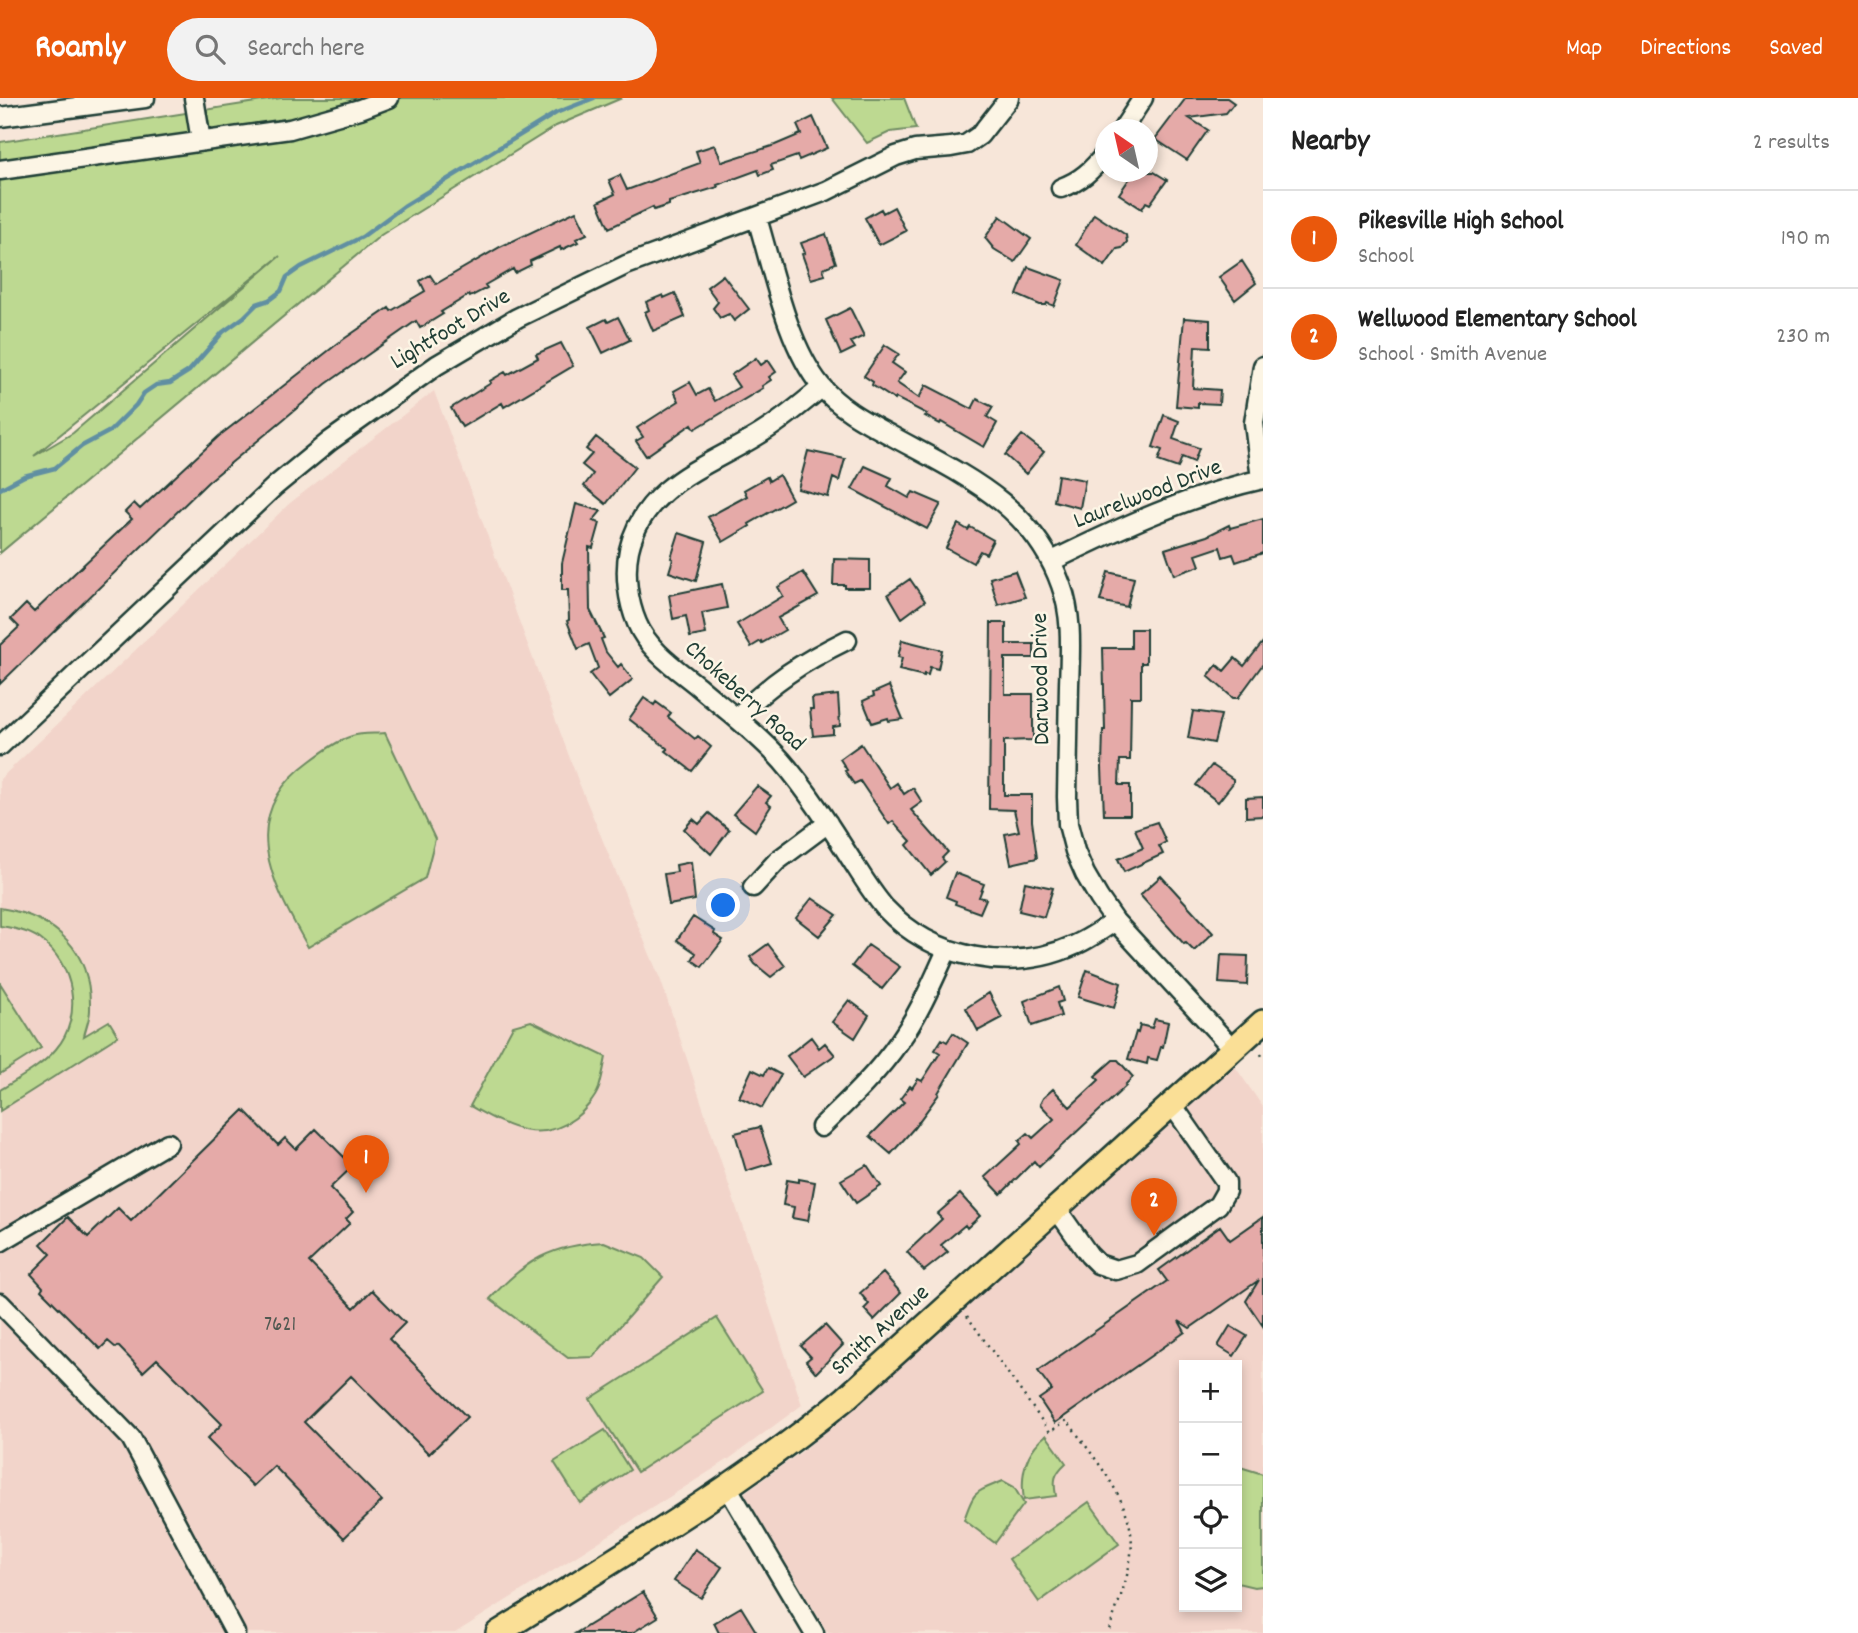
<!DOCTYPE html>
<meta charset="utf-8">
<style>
body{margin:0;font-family:Dekko,sans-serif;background:#f2f2f2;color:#222}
.controls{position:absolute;right:21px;bottom:21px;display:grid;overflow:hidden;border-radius:0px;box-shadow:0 4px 10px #0003}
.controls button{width:63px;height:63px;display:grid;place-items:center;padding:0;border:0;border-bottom:2px solid #e0e0e0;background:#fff;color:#222;font:35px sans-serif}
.compass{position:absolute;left:1095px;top:21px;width:63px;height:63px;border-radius:50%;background:#fff;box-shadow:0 4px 10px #0003;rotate:326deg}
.you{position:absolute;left:724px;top:808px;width:24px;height:24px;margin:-18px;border:5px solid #fff;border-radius:50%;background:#1a73e8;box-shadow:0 0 0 10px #1a73e833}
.badge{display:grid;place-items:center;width:46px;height:46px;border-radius:50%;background:#ea580c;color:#fff;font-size:23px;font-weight:700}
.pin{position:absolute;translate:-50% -58px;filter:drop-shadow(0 2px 4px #0008)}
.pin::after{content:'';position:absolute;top:37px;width:24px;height:21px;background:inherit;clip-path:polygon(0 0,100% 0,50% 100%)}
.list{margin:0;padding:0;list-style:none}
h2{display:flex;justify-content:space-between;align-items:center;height:91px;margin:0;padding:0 28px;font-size:30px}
h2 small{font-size:23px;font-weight:400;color:#767676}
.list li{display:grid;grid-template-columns:46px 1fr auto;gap:21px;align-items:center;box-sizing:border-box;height:98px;padding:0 28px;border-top:2px solid #e0e0e0}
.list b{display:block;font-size:26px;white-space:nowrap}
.list p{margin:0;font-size:23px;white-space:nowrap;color:#767676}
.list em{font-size:23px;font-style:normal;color:#767676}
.icon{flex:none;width:38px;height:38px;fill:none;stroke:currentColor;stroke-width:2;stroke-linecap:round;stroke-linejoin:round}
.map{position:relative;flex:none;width:1263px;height:1535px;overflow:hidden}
header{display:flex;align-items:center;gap:42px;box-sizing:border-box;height:98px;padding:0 35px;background:#ea580c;color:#fff}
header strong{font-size:33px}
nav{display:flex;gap:38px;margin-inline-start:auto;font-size:24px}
.search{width:490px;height:63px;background:#f2f2f2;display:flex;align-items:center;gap:18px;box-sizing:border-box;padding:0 24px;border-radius:38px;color:#767676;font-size:26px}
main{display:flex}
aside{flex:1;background:#fff}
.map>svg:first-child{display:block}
.built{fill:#f2d4ca;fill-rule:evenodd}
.green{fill:#bdd991;stroke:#6e8b62;stroke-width:2;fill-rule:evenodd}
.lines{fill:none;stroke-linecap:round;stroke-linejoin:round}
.stream{stroke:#618fa2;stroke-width:4.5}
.building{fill:#e5aaa8;stroke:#1f3d34;stroke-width:2}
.minor-casing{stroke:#1f3d34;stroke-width:23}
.major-casing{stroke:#1f3d34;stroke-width:28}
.path{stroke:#1f3d34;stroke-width:2.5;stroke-dasharray:2 5;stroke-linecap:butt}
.minor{stroke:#fcf5e5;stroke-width:18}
.major{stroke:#fadf96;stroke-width:23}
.labels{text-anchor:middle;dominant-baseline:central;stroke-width:5;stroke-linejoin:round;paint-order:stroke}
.number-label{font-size:21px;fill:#505851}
.street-label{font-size:24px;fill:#1f3d34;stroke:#fcf5e5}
</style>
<header>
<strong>Roamly</strong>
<div class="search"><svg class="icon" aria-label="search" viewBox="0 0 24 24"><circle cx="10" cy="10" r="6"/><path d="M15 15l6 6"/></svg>Search here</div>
<nav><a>Map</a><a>Directions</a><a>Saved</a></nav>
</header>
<main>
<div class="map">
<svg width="1263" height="1535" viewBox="0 0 1263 1535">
<rect width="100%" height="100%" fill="#f7e6d9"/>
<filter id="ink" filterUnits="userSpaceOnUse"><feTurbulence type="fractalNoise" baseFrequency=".0143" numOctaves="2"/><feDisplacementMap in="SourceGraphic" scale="14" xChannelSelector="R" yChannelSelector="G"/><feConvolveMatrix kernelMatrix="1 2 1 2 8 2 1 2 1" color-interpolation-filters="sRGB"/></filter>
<g filter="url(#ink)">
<path class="built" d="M434,293L579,685L661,883L802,1307L729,1361L455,1535H0V681L290,405Z
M1234,967L1263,1009V1535H828L744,1395L800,1355L851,1314ZM1184,1267H1237V1509H1184Z"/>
<path class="green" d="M281,0H622L556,28L381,137L0,455V44ZM280,158L73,335L34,358L255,178Z
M832,0H904L916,31L890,34L867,45Z
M385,635L435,741L425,780L308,849C271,784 235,717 310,663C322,654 338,642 352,638C362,635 374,636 385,635Z
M0,810C56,819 92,852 90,912C90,920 86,929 84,938L109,923L118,938L0,1013V992C19,980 41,969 56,951C84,918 74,866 40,841C29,833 14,830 0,828Z
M0,885L41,950L0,976Z
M531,923L606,959C604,969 602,980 599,990C595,1001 584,1013 575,1020C538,1048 505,1027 470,1008L513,928Z
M604,1144L644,1160L663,1179L593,1259L568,1260L490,1201C525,1162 552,1147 604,1144Z
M717,1220L763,1293L637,1374L590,1301Z
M605,1332L630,1372L580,1405L554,1364Z
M1046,1337L1066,1365C1054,1376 1053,1382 1056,1398L1024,1402C1020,1377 1025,1354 1046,1337Z
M1240,1369L1263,1376V1488L1254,1489L1237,1485V1370Z
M1003,1383L1014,1389L1024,1406L995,1445L964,1422C974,1392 974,1395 1003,1383Z
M1089,1404L1119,1446L1039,1504L1009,1461Z"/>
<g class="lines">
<path class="stream" d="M0,391L24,378L55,370L82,348L110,333L136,307L144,295L156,287L170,285L189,273L223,234L244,219L257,206L269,202L281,193L287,179L301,169L362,139L404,108L556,15L594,0"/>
</g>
<path class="building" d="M1186,0H1227L1234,5L1226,15L1189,20L1208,32L1187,62L1155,41Z
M813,19L827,50L799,62L797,58L771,67L773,72L760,77L758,72L717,87L718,89L669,104V107L654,112L653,109L609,130L598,104L615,96L609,82L620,77L627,92L700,65L696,53L715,47L722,64L775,47L801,36L797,27Z
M1134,74H1154L1167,82L1150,106L1146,104L1142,111L1119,96Z
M894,109L906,133L879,147L865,120L881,111L883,115Z
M576,113L587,136L576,141L578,144L561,152L560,149L530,163L531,167L515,175L513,171L485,187L487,190L470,199L469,197L441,214L443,216L420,230L416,223L326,286L208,384L0,586V547L19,529L11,521L26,506L34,514L79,471L132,421L125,414L134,405L140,411L219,338L341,243L389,210L391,213L425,193L420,183L430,177L436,186L500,149Z
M1094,116L1126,137L1127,144L1122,150L1117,151L1105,168L1076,147Z
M1000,118L1031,141L1015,164L994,151L985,140Z
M826,136L836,165L823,170L825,177L811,181L802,156L805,155L801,145Z
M1242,163L1256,185L1235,202L1219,179Z
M1028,169L1064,182L1054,208L1047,205L1046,207H1040L1017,197Z
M723,177L749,211L734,223L729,216L720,220L713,210L718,204L707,189Z
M675,195L685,219L653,233L645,214L649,212L646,204L663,197L664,200Z
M850,210L864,238L851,244L855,250L841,257L826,222Z
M618,219L630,242L603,255L590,229L606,221L608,224Z
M1184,220L1210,222V249L1195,248L1193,290L1220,292L1219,306L1198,305V310L1176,308Z
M561,245L573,268L504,309L502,305L462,329L451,310L491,285L490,283L505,274L507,277L538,260L536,256Z
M885,247L899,256L892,265L905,274L897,285L919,300L926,287L972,311L977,301L993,309L987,319L997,325L984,349L941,324L940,326L925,318L927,316L896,300L895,302L872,287L873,284L864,278Z
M756,260L761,267L768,262L776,274L769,279L771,282L762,288L763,290L695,331L692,326L646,358L636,343L643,339L637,330L679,303L674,293L690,284L697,297L708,291L715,303L739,289L731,277Z
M1164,317L1179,323L1173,341L1199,350L1194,364L1182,359L1178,370L1158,363L1162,352L1153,349Z
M1022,337L1044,354L1026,376L1005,357Z
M596,339L635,369L606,406L584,388L593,376L582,367L592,356L586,351Z
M808,353L845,361L839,383L833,380L828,399L798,391Z
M865,368L892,380L888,388L909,400L913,394L941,406L927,431L852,391Z
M779,377L792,401L749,426L750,428L723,444L708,419L747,398L744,392L767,379L769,383Z
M1058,377L1085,382L1080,410L1054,403Z
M576,406L601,413L593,423L600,425L593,450L589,449L590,512L604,540L601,541L606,554L618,569L621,566L633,581L609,600L590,576L598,570L589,546L578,551L567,523L569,522L568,492H562V465Z
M1263,421V455L1236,464L1233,456L1223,459L1220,449L1196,457L1200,468L1174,477L1165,451L1207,438L1229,427L1230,430Z
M958,426L968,432L970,429L993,442L986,456L980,453L973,465L946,450Z
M679,435L706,444L696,483L669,474L673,461L671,460Z
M834,461L870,462V490H845V487H833Z
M1015,473L1025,499L998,507L990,480Z
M803,474L818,498L778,520L785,532L762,545L761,543L751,549L737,526L783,498L778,489Z
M1108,474L1134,480L1127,509L1100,503Z
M910,481L925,503L902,520L888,496Z
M722,486L727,510L702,515L706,536L690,539L686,518L673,521L669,497Z
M991,525H1006V546H1034V560H1005V596H1033V642L1004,643V697H1032V723L1037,760L1011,766L1005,736L1019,733L1014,712L989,711Z
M1131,531H1146V565H1141V599H1131L1130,662H1120L1119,687H1130V717H1104L1102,669L1103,632H1105L1103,550H1131Z
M902,542L942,552L938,571L930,569L928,577L924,576V578L899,572L902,560L898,559Z
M1263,544V566L1238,600H1233L1208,578L1217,567L1224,573L1235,560L1244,568Z
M889,588L903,621L889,623L888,620L872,625L863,603L874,598L873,595Z
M838,597L840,628L833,629V636L813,638L810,611H813L812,600Z
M644,600L654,607L656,604L671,615L668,619L695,641L698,638L711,649L692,673L666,653L668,651L629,621Z
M1193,613L1221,617L1214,645L1188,640Z
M861,646L890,690L897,685L904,696L913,690L922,704L911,712L948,754L942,760L945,764L931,777L907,747L911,743L893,723L889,726L860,683L854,686L845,673L847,672L840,661Z
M1212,667L1233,681V685L1218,704L1196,687Z
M757,688L771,698L766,704L771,708L755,733L733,716Z
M1263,699V718L1246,719V700Z
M709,715L729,732L711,756L684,731L693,721L699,726Z
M1157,724L1166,744L1159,748L1163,756L1124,774L1118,761L1143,750L1135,731Z
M691,764L695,802L669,807L664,776L677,774L676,767Z
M955,775L984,786L979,799L986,801L980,815L955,806L956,803L946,799Z
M1161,778L1213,835L1194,853L1186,845L1184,846L1140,797Z
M1025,784L1053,790L1044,819L1019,813Z
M812,800L837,817L819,838L796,820Z
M693,819L715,833L714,836L723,842L702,869L692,862L696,855L677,842Z
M768,846L785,868L771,879L755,866L750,859Z
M868,847L900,869L882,891L852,868Z
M1221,857L1248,858L1247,887L1219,885Z
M1087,872L1121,885L1114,910L1078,899Z
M1059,889L1063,903L1057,905L1061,918L1032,928L1024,903Z
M989,895L1002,920L978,933L966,910Z
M849,902L869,917L855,940L832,924Z
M1155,921L1168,924L1163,949H1161L1157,962L1148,960L1147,966L1128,961L1136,934L1138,935L1140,927L1152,930Z
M953,935L968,945L938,995L939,996L914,1030L891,1056L870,1038L904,1004L900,1001L910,988L912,990L918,981L922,983L940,955L935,952L942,941L947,944Z
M811,939L819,950L825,945L835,957L803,979L787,958Z
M1113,962H1118L1133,979L1125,987L1126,988L1039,1069L1034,1063L1001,1096L985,1079L1021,1046L1019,1043L1028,1035L1033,1040L1054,1021L1040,1006L1043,1000L1053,991L1070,1009L1099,982L1095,978Z
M768,970L781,977L762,1010L739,999L752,971L764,977Z
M244,1012L278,1047L285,1040L296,1051L316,1031L353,1068L330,1090L353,1114L346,1121L350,1125L309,1164L354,1210L372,1192L405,1225L389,1241L467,1319L429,1356L351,1278L304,1324L382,1403L344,1440L274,1368L253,1388L207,1341L222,1326L157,1261L143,1274L118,1248L116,1250L108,1243L100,1251L41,1192L43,1189L31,1176L51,1156L41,1146L68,1119L88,1139L118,1110L131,1123Z
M760,1029L772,1065L746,1073L735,1035Z
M867,1067L881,1088L856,1105L841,1082Z
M799,1081L815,1084L808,1123L792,1120L794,1109L783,1107L787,1082L799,1084Z
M960,1096L980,1118L967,1130L965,1127L941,1147L948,1154L924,1173L907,1154L942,1121L937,1116Z
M1263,1119V1228L1246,1203L1259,1182L1190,1230L1179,1223L1185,1234L1055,1325L1039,1301L1052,1292L1038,1273L1167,1183L1159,1172L1220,1128L1230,1142Z
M883,1175L901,1195L874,1222L864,1211L869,1206L860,1195Z
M825,1227L843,1247L816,1275L806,1263L811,1259L801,1248Z
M1230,1228L1247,1238L1234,1258L1218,1248Z
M695,1451L722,1469L701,1500L674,1483Z
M643,1494L658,1519L632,1535H576Z
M741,1509L757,1535H719L714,1525Z"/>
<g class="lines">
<g class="minor-casing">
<path id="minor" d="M194,0L201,43
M0,19L145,0
M1122,32L1143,0
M0,72L290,31L360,11L389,0
M1061,90C1081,83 1092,72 1106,55
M757,120C773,173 787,246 821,288C839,310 866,324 890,337C961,376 1032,405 1061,487C1073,519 1070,553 1069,587C1068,624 1068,661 1067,699L1068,726L1075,753L1085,776L1099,800L1115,823L1232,950
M822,289C803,305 784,321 763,334C712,367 644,385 629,452C624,475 628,504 637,525C648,552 677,571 699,589C727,613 757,635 782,663C807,692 828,725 849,758C860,775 871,794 885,810C933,861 1011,876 1075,847C1089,841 1102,832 1115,823
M1261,381L1254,325L1263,268
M1052,463C1119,430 1190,397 1263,381
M737,620C769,585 804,563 847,542
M0,648L275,388L330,343L437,267L517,220L626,167L826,93L896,58L915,52L951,49L967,46L980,37L1009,0
M753,789L777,763L828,725
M821,1029C848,1003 877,976 899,944C919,916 933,883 947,852
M1056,1110L1089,1157L1098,1166L1116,1172L1137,1166L1218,1107L1226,1093V1084L1171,1005
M0,1144L168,1045
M0,1205L131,1340L235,1535
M728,1390L814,1535"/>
</g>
<g class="major-casing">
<path id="major" d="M498,1535C617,1460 738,1389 846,1300L1263,924"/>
</g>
<path class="path" d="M1261,956L1263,960
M967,1218L1050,1334L1067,1322C1093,1360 1138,1407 1131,1456C1128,1483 1116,1510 1108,1535"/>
<use href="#minor" class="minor"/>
<use href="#major" class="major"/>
</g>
</g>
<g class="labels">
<g class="number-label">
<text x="280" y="1228">7621</text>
</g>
<g class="street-label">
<text transform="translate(451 232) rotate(-31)">Lightfoot Drive</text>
<text transform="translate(1148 397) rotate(-21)">Laurelwood Drive</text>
<text transform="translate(1042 581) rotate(-91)">Darwood Drive</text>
<text transform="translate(744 599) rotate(42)">Chokeberry Road</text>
<text transform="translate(881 1233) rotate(-42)">Smith Avenue</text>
</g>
</g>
</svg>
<div class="controls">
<button>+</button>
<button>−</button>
<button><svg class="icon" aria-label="locate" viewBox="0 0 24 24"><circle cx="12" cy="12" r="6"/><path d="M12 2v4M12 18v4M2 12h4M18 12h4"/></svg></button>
<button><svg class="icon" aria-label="layers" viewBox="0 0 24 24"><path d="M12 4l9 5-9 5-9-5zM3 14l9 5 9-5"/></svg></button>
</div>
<svg class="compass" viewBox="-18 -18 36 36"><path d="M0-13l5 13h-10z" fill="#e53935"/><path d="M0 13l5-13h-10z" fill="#767676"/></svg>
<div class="you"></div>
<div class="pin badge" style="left:366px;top:1095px">1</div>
<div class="pin badge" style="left:1154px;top:1138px">2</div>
</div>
<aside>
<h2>Nearby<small>2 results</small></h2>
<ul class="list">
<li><span class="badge">1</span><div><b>Pikesville High School</b><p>School</p></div><em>190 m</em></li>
<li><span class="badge">2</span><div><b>Wellwood Elementary School</b><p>School · Smith Avenue</p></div><em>230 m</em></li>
</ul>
</aside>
</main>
